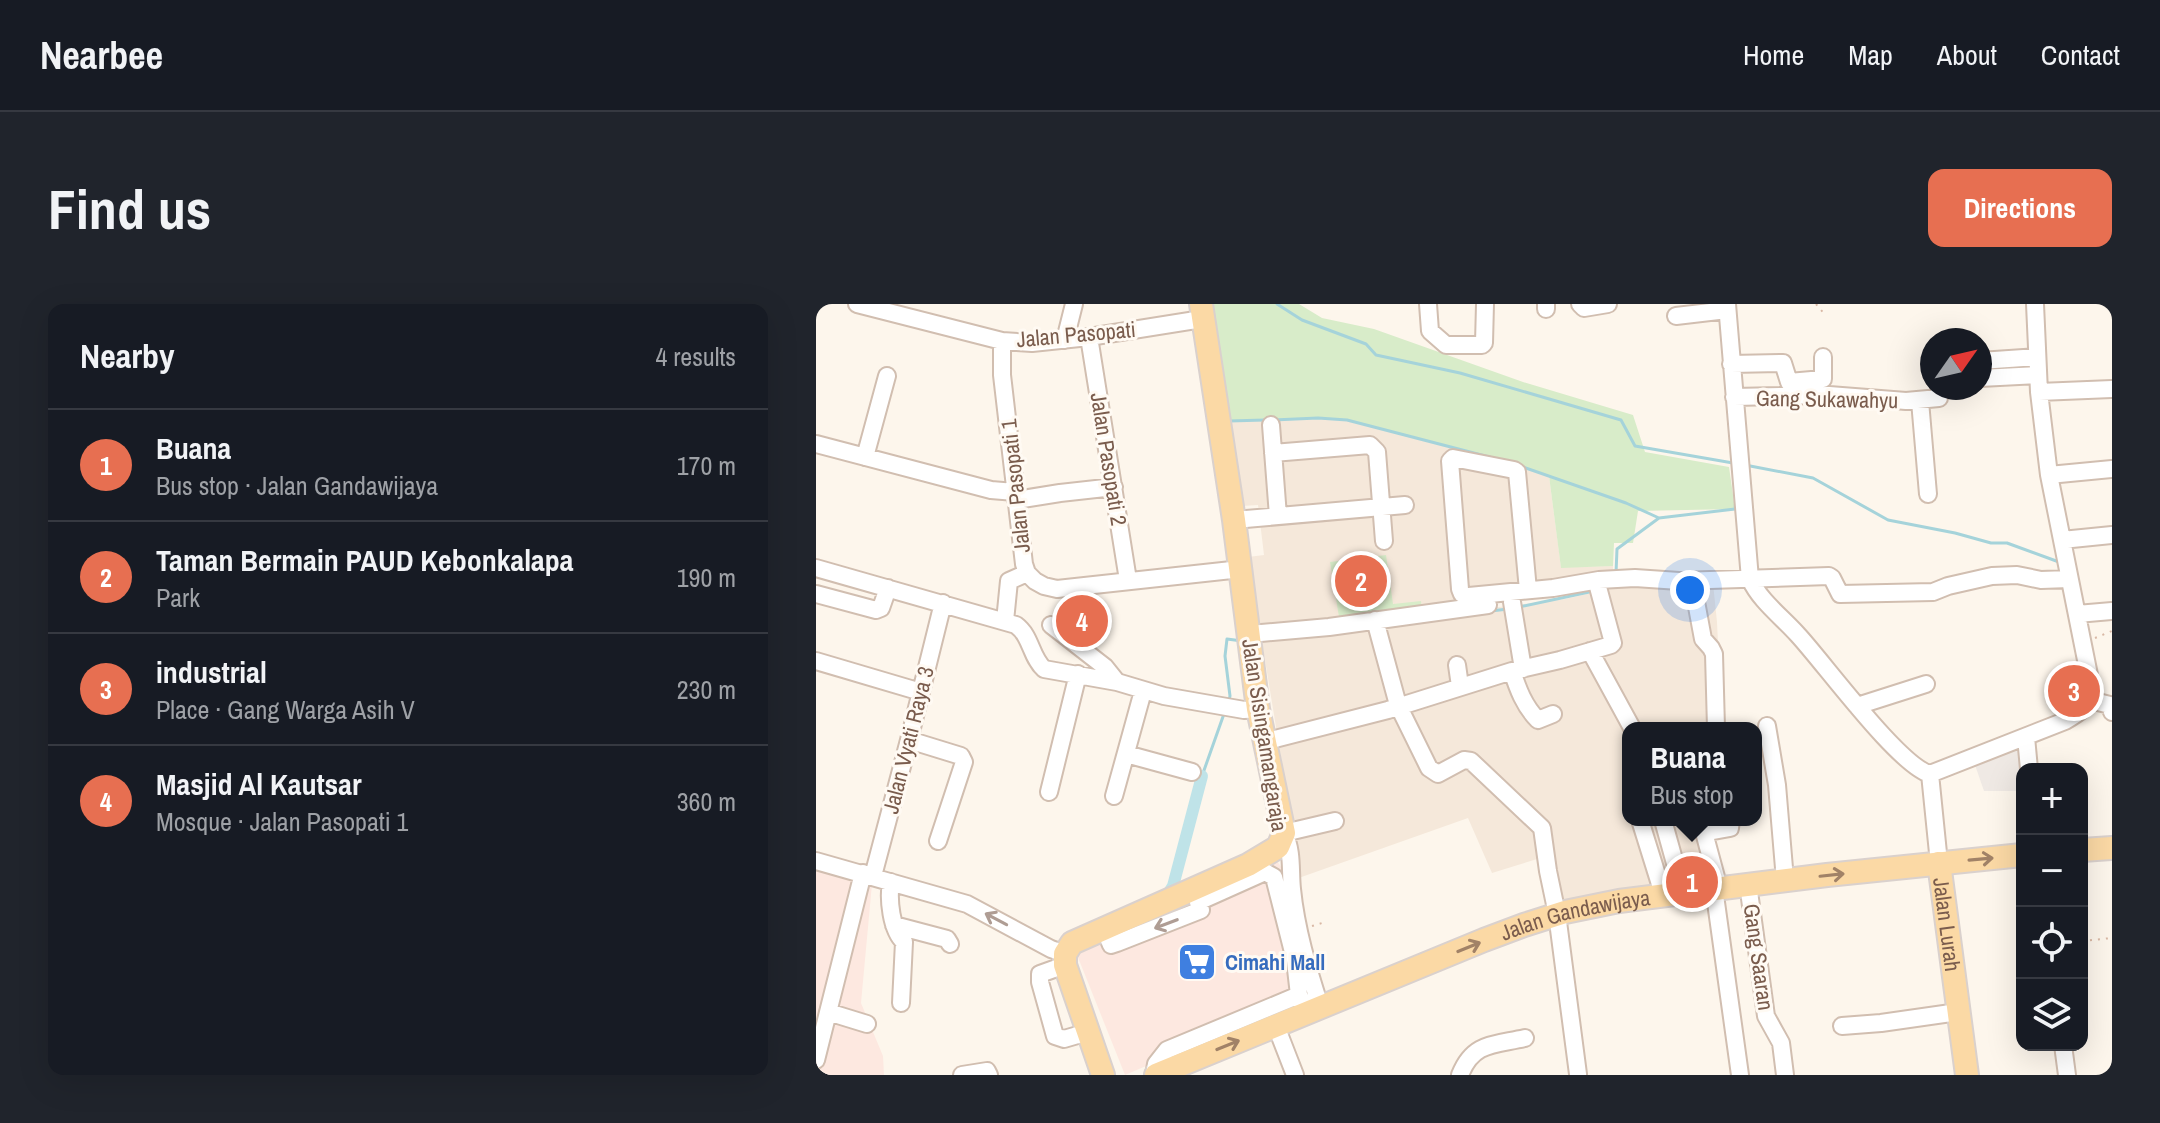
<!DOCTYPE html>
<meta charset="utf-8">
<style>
body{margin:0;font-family:"Archivo Narrow",sans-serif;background:#20242c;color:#f1f3f6}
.controls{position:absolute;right:24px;bottom:24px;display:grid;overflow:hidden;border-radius:16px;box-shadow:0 8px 32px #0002}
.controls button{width:72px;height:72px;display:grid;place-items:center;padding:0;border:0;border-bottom:2px solid #363941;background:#171b24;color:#f1f3f6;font:40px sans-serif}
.compass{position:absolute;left:1104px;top:24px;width:72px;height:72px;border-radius:50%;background:#171b24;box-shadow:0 8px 32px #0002;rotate:56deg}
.you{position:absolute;left:874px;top:286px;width:28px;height:28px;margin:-20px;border:6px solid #fff;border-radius:50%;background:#1a73e8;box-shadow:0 0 0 12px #1a73e833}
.badge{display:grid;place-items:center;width:52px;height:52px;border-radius:50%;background:#e76f51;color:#fff;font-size:26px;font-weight:700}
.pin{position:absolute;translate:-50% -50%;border:4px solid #fff;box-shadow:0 2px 8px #0006}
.popup{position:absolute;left:806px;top:418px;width:140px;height:104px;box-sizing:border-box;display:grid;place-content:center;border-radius:16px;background:#171b24;filter:drop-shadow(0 2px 6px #0005);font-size:26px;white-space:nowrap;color:#9ea1a6}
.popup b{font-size:30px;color:#f1f3f6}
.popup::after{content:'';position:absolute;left:50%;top:100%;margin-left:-16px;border:16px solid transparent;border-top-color:#171b24}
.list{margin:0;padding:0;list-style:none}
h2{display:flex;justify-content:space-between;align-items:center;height:104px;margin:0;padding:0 32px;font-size:34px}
h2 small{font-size:26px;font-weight:400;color:#9ea1a6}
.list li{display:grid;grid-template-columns:52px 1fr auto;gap:24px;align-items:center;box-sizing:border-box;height:112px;padding:0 32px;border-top:2px solid #363941}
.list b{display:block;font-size:30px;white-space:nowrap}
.list p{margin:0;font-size:26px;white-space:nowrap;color:#9ea1a6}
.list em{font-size:26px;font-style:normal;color:#9ea1a6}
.icon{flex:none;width:44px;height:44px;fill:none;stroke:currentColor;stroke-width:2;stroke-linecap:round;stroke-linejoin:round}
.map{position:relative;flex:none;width:1296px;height:771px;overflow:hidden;border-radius:16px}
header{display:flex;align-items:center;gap:48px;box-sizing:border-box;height:112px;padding:0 40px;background:#171b24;border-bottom:2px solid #363941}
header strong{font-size:38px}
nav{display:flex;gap:44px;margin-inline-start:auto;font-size:28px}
.intro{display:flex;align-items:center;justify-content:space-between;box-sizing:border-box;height:192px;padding:0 48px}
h1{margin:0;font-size:56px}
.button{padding:20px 36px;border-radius:16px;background:#e76f51;color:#fff;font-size:28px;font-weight:700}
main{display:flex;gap:48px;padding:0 48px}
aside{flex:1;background:#171b24;border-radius:16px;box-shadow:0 8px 32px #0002}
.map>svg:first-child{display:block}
.residential{fill:#f5e8da}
.commercial{fill:#fde8e0}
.industrial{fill:#efe9e4}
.green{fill:#d8ecc9}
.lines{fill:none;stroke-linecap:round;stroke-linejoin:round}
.stream{stroke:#a5d3da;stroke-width:3}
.canal{stroke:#bfe3e8;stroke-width:12}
.minor-casing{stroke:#d1beb0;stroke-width:20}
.major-casing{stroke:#dad1cd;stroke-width:26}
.path{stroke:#d9b8a5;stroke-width:2;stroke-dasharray:2 6;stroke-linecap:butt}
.minor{stroke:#fff;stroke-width:16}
.major{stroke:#fbd9a5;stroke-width:22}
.oneway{stroke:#a18267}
.oneway2{stroke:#af9d94}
.labels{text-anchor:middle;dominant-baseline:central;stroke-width:6;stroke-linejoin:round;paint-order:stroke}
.street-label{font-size:22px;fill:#7a5c4d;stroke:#fffaf3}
.shop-label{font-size:22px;font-weight:bold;fill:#366cbe;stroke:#fffaf3;text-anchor:start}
</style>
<header>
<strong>Nearbee</strong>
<nav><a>Home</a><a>Map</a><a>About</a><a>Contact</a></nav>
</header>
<div class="intro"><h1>Find us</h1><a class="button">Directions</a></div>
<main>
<aside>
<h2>Nearby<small>4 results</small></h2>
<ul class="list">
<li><span class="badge">1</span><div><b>Buana</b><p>Bus stop · Jalan Gandawijaya</p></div><em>170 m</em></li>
<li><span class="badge">2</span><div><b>Taman Bermain PAUD Kebonkalapa</b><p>Park</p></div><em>190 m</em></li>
<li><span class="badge">3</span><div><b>industrial</b><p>Place · Gang Warga Asih V</p></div><em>230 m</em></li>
<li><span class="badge">4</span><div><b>Masjid Al Kautsar</b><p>Mosque · Jalan Pasopati 1</p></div><em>360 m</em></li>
</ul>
</aside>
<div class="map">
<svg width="1296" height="771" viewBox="0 0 1296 771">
<rect width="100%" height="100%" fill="#fdf6ec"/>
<path class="residential" d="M502,114L531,116L592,133L670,152L733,172L745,263L797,262V279L606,307L607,312L749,295L820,279H897L901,318L906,424H812V516H912L893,529L898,584L749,607L731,552L676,569L652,514L477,576L478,532L432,253L448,251L442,201L426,202L412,117Z"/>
<path class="commercial" d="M458,553L469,568L501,689L309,771L259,646Z
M0,566L56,580L45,699L67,752L68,771H0Z"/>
<path class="industrial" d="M1200,444L1208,448L1206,471L1200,472L1203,487H1168L1159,461Z"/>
<path class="green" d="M395,0H483L506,14L558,25L707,78L817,111L829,148L913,163L919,205L822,207L817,239H798L797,262L745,264L733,172L670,152L592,133L531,116L502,114L412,117Z
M570,251L577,300L605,297L606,307L524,319L514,258Z"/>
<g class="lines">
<path class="stream" d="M461,0L486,16L550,40L560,51L644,69L805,116L819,142L917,159
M457,116L502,114L531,116L677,154
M413,117L449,116
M929,161L997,174L1072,216L1139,229L1175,239H1191L1243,258
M707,163L810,199L843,214L919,205L920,195
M800,269L801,245L843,214
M703,303L778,287
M675,307L692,305
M413,396L414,392L409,352L411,335L426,337
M386,472L409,407"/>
<path class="canal" d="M347,592L352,590L357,582L386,472"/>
<g class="minor-casing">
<path id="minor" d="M41,0L186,37L216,39L273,33L386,15
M612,0L614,27L630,41H666L668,39L669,0
M730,0V5
M764,0L768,4L792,0
M911,0L934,275C944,297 966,313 982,331C1008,359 1083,462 1114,470L1249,417C1263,409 1273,403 1276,386L1233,171L1223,88L1219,0
M860,12L911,6
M273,33L312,276
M249,36L258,0
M186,37V71L208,260L211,269L219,277L228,282L241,285L425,265
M1164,57L1221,53
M915,60L967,59L973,78L1007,75V53
M1164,74L1222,71
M1223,88L1296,85
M918,93L1013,91L1090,97L1123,94V84
M1104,97L1112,190
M455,121L462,212
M0,140L175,186L199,188
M457,149L554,141L561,148L568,237
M49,153L71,72
M1233,171L1296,165
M200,196L244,189L298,183
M418,216L589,201
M1246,236L1296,231
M0,264L200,321C216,333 214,352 228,365L301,378L348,392L428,406L442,405
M876,276L887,335L895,344L898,350L900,424
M712,286L701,168L698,166L637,154L634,157L644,285L646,290L653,292L737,284L783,276L819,274L863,277L1013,272L1016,274L1024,290L1117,288L1132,282L1176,272L1201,271L1225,276L1253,275
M0,290L60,306L65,304L72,284
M696,298L707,365
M1261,310L1296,307
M559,316L582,401L613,464L622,470L648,456L655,457L726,524L732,567L741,610L762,770
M189,317L193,277L211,269
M235,321L289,363L301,378
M434,330L513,323L672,301
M774,347L816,424
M0,357L105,388
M641,361L644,382
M696,367C702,385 708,402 722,416L737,410
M1274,396L1294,401L1296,408
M1041,402L1110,380
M951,422L961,481L969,576
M1210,433L1213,465
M93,436L145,452L148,458L122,537
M447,438L572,406L696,367L744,356L795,341L797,339L782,283
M310,450L376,468
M1114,470L1123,559
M233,488L262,370
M298,492L327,387
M824,516L847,590
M847,516L867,588
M0,557L151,600L235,645L249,650
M57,572L93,436L127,299
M75,578C72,595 75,626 88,638L85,699
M932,580L950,712L965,739L969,771
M898,584L924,771
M903,584L889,532L892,528L914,524L915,516
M382,598L449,568L458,573L479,656L483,691L492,708
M78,621L131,635L134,640
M288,624L295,641L301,639L385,606L381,593
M249,661L224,670V678L239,732L248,735L272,728
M504,702C492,665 480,625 476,585C474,566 477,548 468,529L519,517
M12,708L51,720
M460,722L479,771
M1026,722L1065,719L1142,708
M1247,741L1251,771
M0,756L47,569
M146,771L171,767L173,771
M338,771L340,760L351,746L483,691
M644,771C657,738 678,741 709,734"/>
</g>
<g class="major-casing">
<g id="major">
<path d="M1266,546L1296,544"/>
<path id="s1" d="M1123,559L1151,771"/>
<path d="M287,771L249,661V650L256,639L432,561L462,543L468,529L442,405L418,216L385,0"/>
<path id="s2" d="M340,771L668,636L708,621L749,608L803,597L1011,571L1206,551"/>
</g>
</g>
<path class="path" d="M1000,0L1010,12
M1279,334L1296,327
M496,622L506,619
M1266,637L1296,634"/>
<use href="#minor" class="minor"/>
<use href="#major" class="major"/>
</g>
<defs><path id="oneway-shaft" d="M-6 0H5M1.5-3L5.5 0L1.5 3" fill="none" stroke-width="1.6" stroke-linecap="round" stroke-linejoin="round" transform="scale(2)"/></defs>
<g class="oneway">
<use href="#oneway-shaft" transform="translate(1165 555) rotate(-5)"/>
<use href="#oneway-shaft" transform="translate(1016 571) rotate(-6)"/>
<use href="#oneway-shaft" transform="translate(653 643) rotate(-22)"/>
<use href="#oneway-shaft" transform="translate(412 741) rotate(-22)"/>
</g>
<g class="oneway2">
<use href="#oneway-shaft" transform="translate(180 615) rotate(-152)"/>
<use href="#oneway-shaft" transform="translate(350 620) rotate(159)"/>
</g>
<defs>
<g id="supermarket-square" transform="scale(2)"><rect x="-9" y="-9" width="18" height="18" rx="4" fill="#3f7fe0" stroke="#fffaf3"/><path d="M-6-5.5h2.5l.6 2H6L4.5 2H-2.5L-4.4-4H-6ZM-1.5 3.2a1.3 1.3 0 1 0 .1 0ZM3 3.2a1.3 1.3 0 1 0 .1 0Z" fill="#fff"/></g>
</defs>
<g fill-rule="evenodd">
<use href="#supermarket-square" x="381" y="658"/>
</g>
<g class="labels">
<g class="street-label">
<text transform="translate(260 30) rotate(-5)">Jalan Pasopati</text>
<text transform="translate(1011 95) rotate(1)">Gang Sukawahyu</text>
<text transform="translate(293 155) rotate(81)">Jalan Pasopati 2</text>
<text transform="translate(199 182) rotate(-96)">Jalan Pasopati 1</text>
<text transform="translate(449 431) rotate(81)">Jalan Sisingamangaraja</text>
<text transform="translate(92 436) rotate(-76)">Jalan Vyati Raya 3</text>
<text stroke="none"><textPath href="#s2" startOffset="450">Jalan Gandawijaya</textPath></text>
<text stroke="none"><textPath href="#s1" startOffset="62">Jalan Lurah</textPath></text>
<text transform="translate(943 653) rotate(82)">Gang Saaran</text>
</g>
<g class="shop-label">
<text x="409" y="658">Cimahi Mall</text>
</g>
</g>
</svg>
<div class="controls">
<button>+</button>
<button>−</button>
<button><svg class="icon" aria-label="locate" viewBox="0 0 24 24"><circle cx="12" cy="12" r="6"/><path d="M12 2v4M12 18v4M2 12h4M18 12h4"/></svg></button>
<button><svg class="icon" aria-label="layers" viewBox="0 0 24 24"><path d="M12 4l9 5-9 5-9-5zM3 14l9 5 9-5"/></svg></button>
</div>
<svg class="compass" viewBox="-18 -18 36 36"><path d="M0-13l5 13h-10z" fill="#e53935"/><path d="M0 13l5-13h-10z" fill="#9ea1a6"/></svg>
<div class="you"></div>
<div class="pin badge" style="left:876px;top:578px">1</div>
<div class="popup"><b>Buana</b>Bus stop</div>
<div class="pin badge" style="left:545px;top:277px">2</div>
<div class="pin badge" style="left:1258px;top:387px">3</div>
<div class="pin badge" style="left:266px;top:317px">4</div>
</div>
</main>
